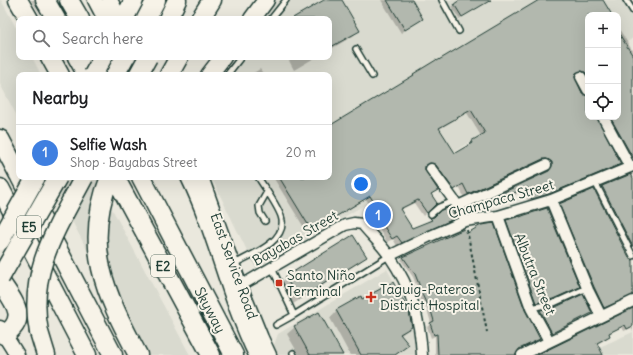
<!DOCTYPE html>
<meta charset="utf-8">
<style>
body{margin:0;font-family:Delius,sans-serif;background:#f2f2f2;color:#202124}
.controls{position:absolute;right:12px;top:12px;display:grid;overflow:hidden;border-radius:8px;box-shadow:0 4px 16px #0002}
.controls button{width:36px;height:36px;display:grid;place-items:center;padding:0;border:0;border-bottom:1px solid #e0e0e0;background:#fff;color:#202124;font:20px sans-serif}
.you{position:absolute;left:361px;top:184px;width:14px;height:14px;margin:-10px;border:3px solid #fff;border-radius:50%;background:#1a73e8;box-shadow:0 0 0 6px #1a73e833}
.badge{display:grid;place-items:center;width:26px;height:26px;border-radius:50%;background:#db2777;color:#fff;font-size:13px;font-weight:700}
.pin{position:absolute;translate:-50% -50%;border:2px solid #fff;box-shadow:0 1px 4px #0006}
.list{margin:0;padding:0;list-style:none}
h2{display:flex;justify-content:space-between;align-items:center;height:52px;margin:0;padding:0 16px;font-size:17px}
h2 small{font-size:13px;font-weight:400;color:#757577}
.list li{display:grid;grid-template-columns:26px 1fr auto;gap:12px;align-items:center;box-sizing:border-box;height:56px;padding:0 16px;border-top:1px solid #e0e0e0}
.list b{display:block;font-size:15px;white-space:nowrap}
.list p{margin:0;font-size:13px;white-space:nowrap;color:#757577}
.list em{font-size:13px;font-style:normal;color:#757577}
.icon{flex:none;width:22px;height:22px;fill:none;stroke:currentColor;stroke-width:2;stroke-linecap:round;stroke-linejoin:round}
.map{position:relative;flex:none;width:633px;height:355px;overflow:hidden}
.search{position:absolute;background:#fff;box-shadow:0 4px 16px #0002;left:16px;top:16px;width:316px;height:44px;display:flex;align-items:center;gap:10px;box-sizing:border-box;padding:0 14px;border-radius:8px;color:#757577;font-size:15px}
.panel{position:absolute;background:#fff;box-shadow:0 4px 16px #0002;left:16px;top:72px;width:316px;height:108px;border-radius:8px}
.map>svg:first-child{display:block}
.built{fill:#d9dacf}
.shadow{fill:#0003;fill-rule:evenodd}
.building{fill:#b2b8ae;stroke:#1f3d34;fill-rule:evenodd}
.lines{fill:none;stroke-linecap:round;stroke-linejoin:round}
.lane-casing{stroke:#1f3d34;stroke-width:8}
.street-casing{stroke:#1f3d34;stroke-width:13}
.secondary-casing{stroke:#1f3d34;stroke-width:17}
.primary-casing{stroke:#1f3d34;stroke-width:19}
.highway-casing{stroke:#1f3d34;stroke-width:21}
.path{stroke:#1f3d34;stroke-width:2;stroke-dasharray:3 3;stroke-linecap:butt}
.lane{stroke:#f7f3e8;stroke-width:5}
.street{stroke:#f7f3e8;stroke-width:10}
.secondary{stroke:#f7f3e8;stroke-width:14}
.primary{stroke:#f7f3e8;stroke-width:16}
.highway{stroke:#f7f3e8;stroke-width:18}
.highway-bridge-casing{stroke:#1f3d34;stroke-width:21;stroke-linecap:butt}
.highway-bridge{stroke:#f7f3e8;stroke-width:18}
.poi-dot{fill:#c8321e;stroke:#f7f3e8;stroke-width:1.5}
.labels{text-anchor:middle;dominant-baseline:central;stroke-width:4;stroke-linejoin:round;paint-order:stroke}
.shield{fill:#f7f3e8;stroke:#60746a;stroke-width:1}
.shield-label{font-size:13px;font-weight:bold;fill:#1f3d34}
.street-label{font-size:14px;fill:#1f3d34;stroke:#f7f3e8}
.poi-label{font-size:14px;fill:#1f3d34;stroke:#f7f3e8;text-anchor:start}
</style>
<div class="map">
<svg width="633" height="355" viewBox="0 0 633 355">
<rect width="100%" height="100%" fill="#eae8dd"/>
<filter id="ink" filterUnits="userSpaceOnUse"><feTurbulence type="fractalNoise" baseFrequency=".025" numOctaves="2"/><feDisplacementMap in="SourceGraphic" scale="8" xChannelSelector="R" yChannelSelector="G"/><feConvolveMatrix kernelMatrix="1 2 1 2 8 2 1 2 1" color-interpolation-filters="sRGB"/></filter>
<g filter="url(#ink)">
<path class="built" d="M0,0H1L19,33V57H32L41,75H19V120L0,84Z
M273,0H633V38L618,48V15H588V67L449,155L256,269L211,177H329V75H216L230,57H329V19H259Z
M49,177H95L190,355H142Z
M387,269L417,325L419,355H275L272,350L278,334Z
M633,332V355H582Z"/>
<path class="shadow" d="M31,0H34L35,5L43,19Z
M326,0H341L359,30L353,36L329,50V19H293Z
M381,0H411L422,19L401,33Z
M462,0H478L481,5L459,19L452,7Z
M541,0H602L611,15H588V88L583,78L576,74L574,75L581,94L588,97V117H596L620,164L616,168L544,197L528,202V200L523,191L468,215L467,212L470,208L548,173L549,171L548,166L543,162L539,163L464,197L459,187L450,193L432,169L425,166L424,170L437,190L431,195L436,203L423,216L414,203L400,210L411,229L427,222L431,219L455,218L451,221L397,246L393,239L387,242L380,230L383,227L366,199L308,234L273,177H329V127L410,78L413,74L436,61L437,63ZM467,113L481,136L454,155L439,129Z
M627,0H633V11Z
M618,27L632,50L633,49V162L604,117H618Z
M287,57H316L294,70Z
M260,69L264,75H250Z
M633,174V255L599,190L602,187Z
M560,204L633,261V298L630,297L601,310L557,207Z
M507,221L579,287L550,301L534,304L505,223Z
M465,236L524,311L539,339L536,341L515,352V355H435V336L431,338L427,327L431,323L426,306L424,307L418,296L420,295L413,277L401,260L403,257Z
M365,256L360,262L293,304L280,284L286,278Z
M362,300L411,327L400,336L407,345L396,355H350L330,318L337,310Z
M556,308L591,313L550,334L539,313Z
M633,309V331L631,328L624,331L622,327L608,334L609,336L606,339L597,344L601,355H539Z
M295,327L342,355H299L287,334Z"/>
<path class="building" d="M324,0H342L360,31L329,48V19H291Z
M387,0H412L423,19L405,30Z
M460,0H491L462,17L454,4Z
M539,0H603L612,15H588V76L585,72L581,71L576,73L575,77L582,93L588,96V117H597L621,164L549,194L532,199L530,197L532,196L527,187L472,212L470,208L549,171L552,166V162L547,159H543L468,194L463,184L454,190L436,165L430,163L425,166V170L438,190L431,194L437,203L427,213L418,200L400,209L412,228L432,220L430,218L434,217L441,210L451,207L456,218L402,243L397,236L392,239L383,225L387,223L370,196L312,231L279,177H329V126L414,75L413,74L436,60L437,61ZM471,110L485,133L471,141L472,143L455,153L439,128Z
M618,32L633,56V158L610,117H618Z
M631,174L633,178V247L602,186Z
M594,189L629,258L633,260V295L604,308L594,287L559,204Z
M547,208L580,287L553,299L536,303L506,220L520,216V217L525,215Z
M494,223L525,310L540,339L519,349L516,355H438L437,334L434,335L430,323L434,321L429,304L427,305L421,292H422L415,274L403,257L464,229L466,234L481,225Z
M353,235L367,257L299,299L285,277Z
M393,282L409,311L410,317L412,327L400,334L409,345L395,355H361L336,310L361,296L362,299Z
M583,294L592,313L552,333L540,310L556,307Z
M633,308V326L627,329L625,325L609,333L610,336L597,343L603,355H537Z
M319,312L343,355H310L294,326Z"/>
<g class="lines">
<g class="lane-casing">
<path id="lane" d="M442,0L459,31
M626,0L633,11
M271,19L286,0
M356,49L372,76
M227,75L241,57
M595,182L633,256
M431,214L439,207L454,201
M265,221L260,213L259,206L267,192
M234,264C250,255 285,243 282,220C281,210 264,187 258,177
M272,268L294,315
M531,308L554,303L587,288
M276,325L294,315L389,256
M293,353L294,355"/>
</g>
<g class="street-casing">
<path id="street" d="M581,77L588,90
M603,117L630,167
M431,169L458,206L465,221
M551,200L588,290L601,316
M458,206L546,165
M498,216L531,308L549,341
M389,256L428,237L465,221L498,216L551,200L633,166
M240,286L345,225L354,223L362,224C371,235 382,245 390,257C411,288 420,317 422,355
M522,355L633,301"/>
</g>
<g class="secondary-casing">
<path id="secondary" d="M95,0L105,19
M110,0L120,19
M188,177C216,234 228,298 256,355
M201,177L240,286L261,338L269,355
M0,328L17,355"/>
</g>
<g class="primary-casing">
<path id="primary" d="M252,19L266,0
M209,75L223,57"/>
</g>
<g class="highway-casing">
<path id="highway" d="M18,0L29,19
M45,0L56,19
M69,0L80,19
M124,19L134,0
M146,19L156,0
M168,19L177,0
M200,19L212,0
M50,57L60,75
M77,57L87,75
M169,75L179,57
M0,139L19,175
M20,177L113,355
M110,177C82,246 105,293 138,355
M115,177L211,355
M141,177L234,355
M0,188L87,355
M0,281C13,301 30,318 4,335
M39,332L46,355"/>
</g>
<path class="path" d="M467,230L487,332"/>
<use href="#lane" class="lane"/>
<use href="#street" class="street"/>
<use href="#secondary" class="secondary"/>
<use href="#primary" class="primary"/>
<use href="#highway" class="highway"/>
<g class="highway-bridge-casing">
<path id="highway-bridge" d="M93,75L103,57
M115,75L125,57
M138,75L148,57
M0,241L36,177
M0,278L58,177
M39,332C27,272 57,228 84,177"/>
</g>
<use href="#highway-bridge" class="highway-bridge"/>
</g>
</g>
<g class="poi-dot">
<rect x="275" y="279" width="8" height="8" rx="2"/>
<path d="M369 291h4v4h4v4h-4v4h-4v-4h-4v-4h4z"/>
</g>
<g class="labels">
<g class="shield">
<rect x="17" y="216" width="24" height="22" rx="3"/>
<rect x="151" y="255" width="24" height="22" rx="3"/>
</g>
<g class="shield-label">
<text x="29" y="227">E5</text>
<text x="163" y="266">E2</text>
</g>
<g class="street-label">
<text transform="translate(501 199) rotate(-16)">Champaca Street</text>
<text transform="translate(295 238) rotate(-30)">Bayabas Street</text>
<text transform="translate(234 266) rotate(70)">East Service Road</text>
<text transform="translate(535 274) rotate(68)">Albutra Street</text>
<text transform="translate(210 310) rotate(62)">Skyway</text>
</g>
<g class="poi-label">
<text x="287" y="275">Santo Niño<tspan x="287" dy="16">Terminal</tspan></text>
<text x="380" y="289">Taguig-Pateros<tspan x="380" dy="16">District Hospital</tspan></text>
</g>
</g>
</svg>
<div class="controls">
<button>+</button>
<button>−</button>
<button><svg class="icon" aria-label="locate" viewBox="0 0 24 24"><circle cx="12" cy="12" r="6"/><path d="M12 2v4M12 18v4M2 12h4M18 12h4"/></svg></button>
</div>
<div class="you"></div>
<div class="pin badge" style="left:378px;top:215px;background:#3f7fe0">1</div>
<div class="search"><svg class="icon" aria-label="search" viewBox="0 0 24 24"><circle cx="10" cy="10" r="6"/><path d="M15 15l6 6"/></svg>Search here</div>
<section class="panel">
<h2>Nearby<small></small></h2>
<ul class="list">
<li><span class="badge" style="background:#3f7fe0">1</span><div><b>Selfie Wash</b><p>Shop · Bayabas Street</p></div><em>20 m</em></li>
</ul>
</section>
</div>
